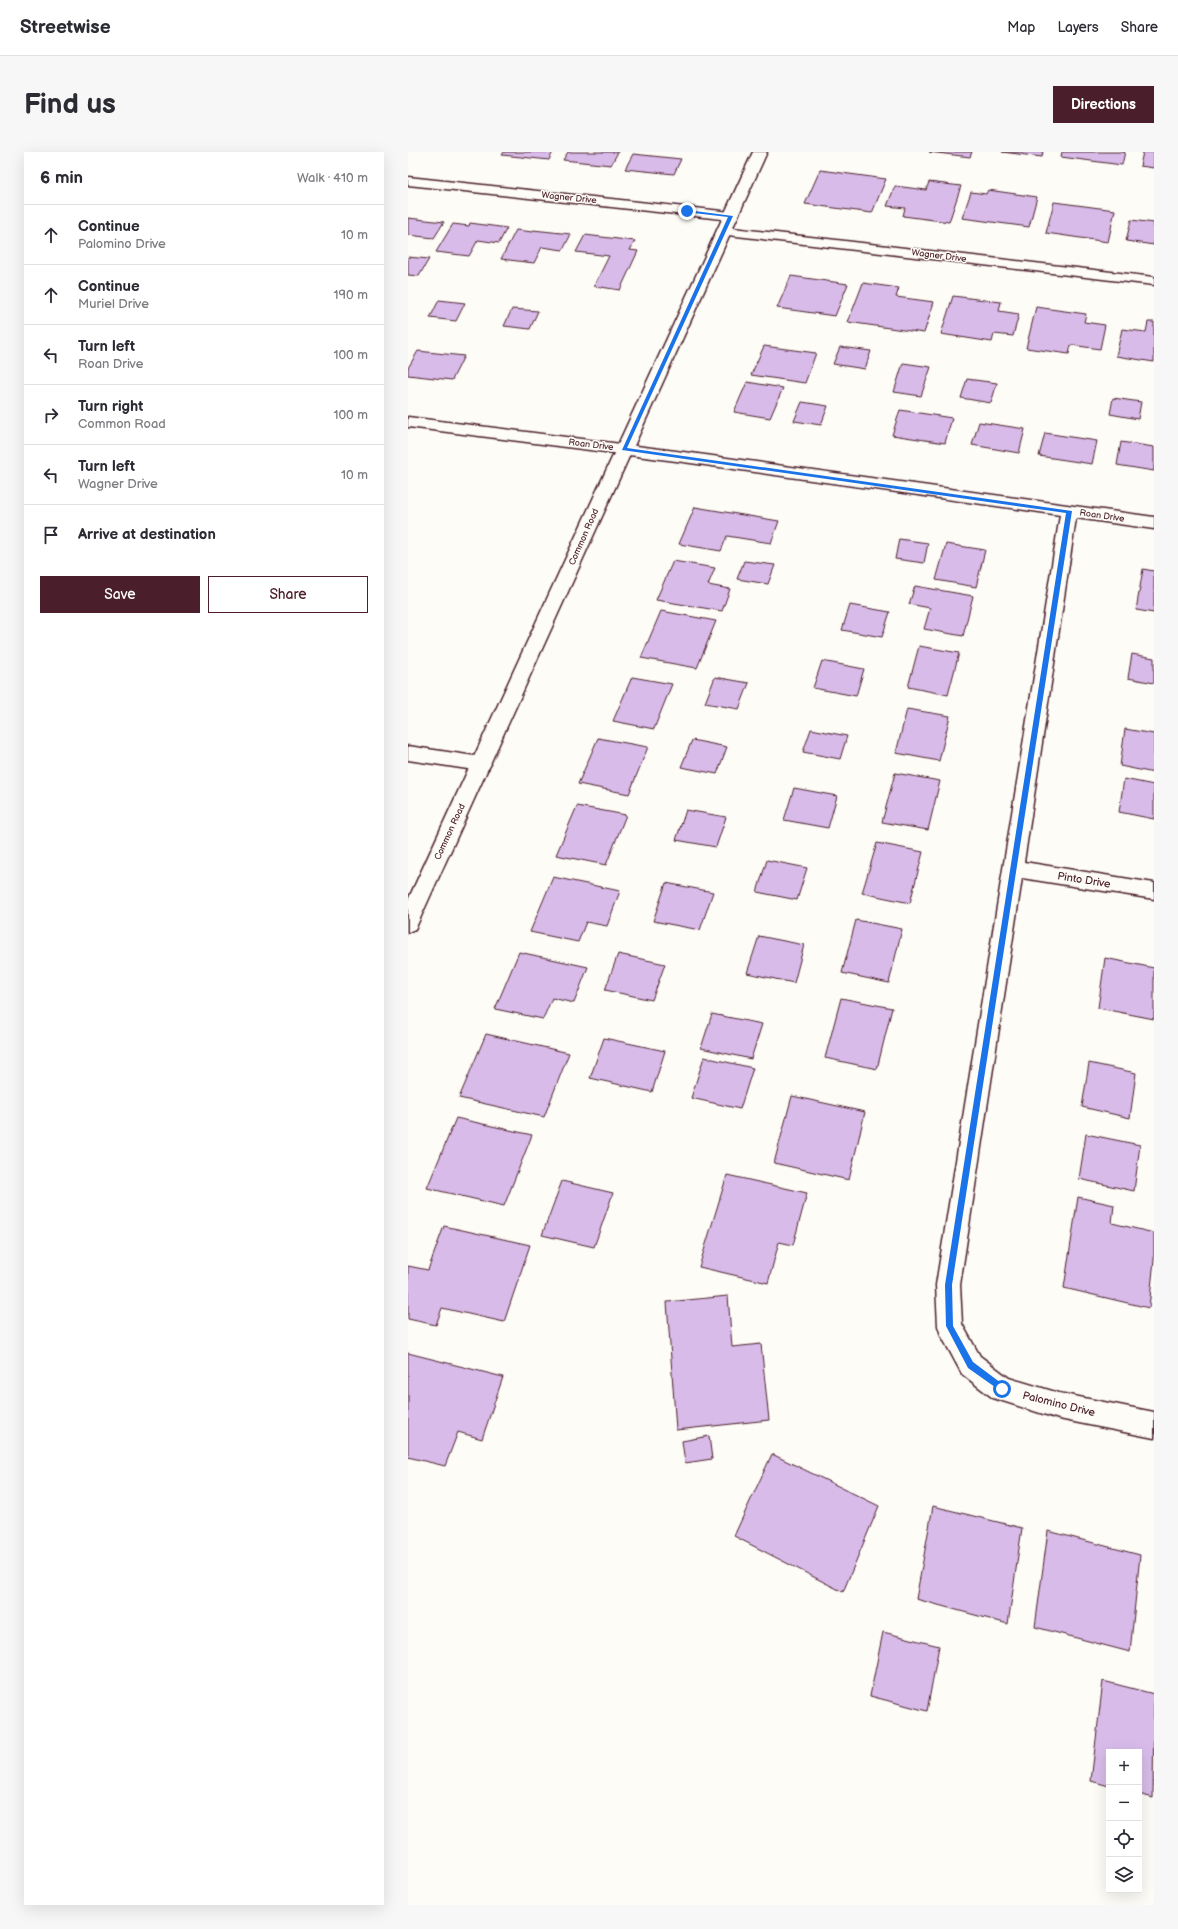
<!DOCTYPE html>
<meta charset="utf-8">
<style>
body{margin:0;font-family:"Balsamiq Sans",sans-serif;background:#f7f7f7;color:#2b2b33}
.controls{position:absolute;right:12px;bottom:12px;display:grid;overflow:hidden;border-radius:0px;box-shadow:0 4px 16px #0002}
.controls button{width:36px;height:36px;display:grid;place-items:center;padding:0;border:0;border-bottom:1px solid #e1e1e2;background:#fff;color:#2b2b33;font:20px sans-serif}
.stop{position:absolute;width:12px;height:12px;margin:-9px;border:3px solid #1a73e8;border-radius:50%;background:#fff}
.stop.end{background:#1a73e8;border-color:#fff;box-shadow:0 1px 4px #0008}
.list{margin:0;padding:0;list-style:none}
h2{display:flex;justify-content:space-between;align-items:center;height:52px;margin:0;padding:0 16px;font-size:17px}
h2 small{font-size:13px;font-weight:400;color:#7c7c81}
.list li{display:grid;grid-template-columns:26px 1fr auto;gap:12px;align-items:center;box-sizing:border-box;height:60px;padding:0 16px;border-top:1px solid #e1e1e2}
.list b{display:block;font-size:15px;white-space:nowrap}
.list p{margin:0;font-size:13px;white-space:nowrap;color:#7c7c81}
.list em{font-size:13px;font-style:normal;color:#7c7c81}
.actions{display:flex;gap:8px;padding:12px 16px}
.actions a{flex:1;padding:9px 0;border:1px solid #4a1f2b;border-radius:0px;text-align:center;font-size:14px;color:#4a1f2b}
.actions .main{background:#4a1f2b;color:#fff}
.icon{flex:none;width:22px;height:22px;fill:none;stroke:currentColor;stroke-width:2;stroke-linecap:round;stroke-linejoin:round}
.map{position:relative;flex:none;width:746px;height:1753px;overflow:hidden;border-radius:0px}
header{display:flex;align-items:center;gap:24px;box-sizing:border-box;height:56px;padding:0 20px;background:#fff;border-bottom:1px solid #e1e1e2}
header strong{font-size:19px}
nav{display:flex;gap:22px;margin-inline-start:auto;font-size:14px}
.intro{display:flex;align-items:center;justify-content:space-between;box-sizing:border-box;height:96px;padding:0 24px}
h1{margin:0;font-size:28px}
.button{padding:10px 18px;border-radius:0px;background:#4a1f2b;color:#fff;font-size:14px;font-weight:700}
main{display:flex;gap:24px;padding:0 24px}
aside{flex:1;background:#fff;border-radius:0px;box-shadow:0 4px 16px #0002}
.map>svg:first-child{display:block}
.building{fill:#d8bbe9;stroke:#4a1f2b}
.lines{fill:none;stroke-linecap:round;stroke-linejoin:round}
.street-casing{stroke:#4a1f2b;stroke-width:3}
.secondary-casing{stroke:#4a1f2b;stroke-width:3}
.street{fill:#fdfcf7;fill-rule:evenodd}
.secondary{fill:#fdfcf7;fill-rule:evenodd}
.route{fill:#1a73e8}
.labels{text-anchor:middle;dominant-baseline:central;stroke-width:3;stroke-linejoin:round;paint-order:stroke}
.far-street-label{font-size:9px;fill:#4a1f2b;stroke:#fdfcf7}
.street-label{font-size:11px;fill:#4a1f2b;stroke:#fdfcf7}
</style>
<header>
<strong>Streetwise</strong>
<nav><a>Map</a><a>Layers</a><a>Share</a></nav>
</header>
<div class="intro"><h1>Find us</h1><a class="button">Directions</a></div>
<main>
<aside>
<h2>6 min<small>Walk · 410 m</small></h2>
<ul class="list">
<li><svg class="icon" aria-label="ahead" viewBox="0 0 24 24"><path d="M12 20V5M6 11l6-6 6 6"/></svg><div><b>Continue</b><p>Palomino Drive</p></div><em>10 m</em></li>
<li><svg class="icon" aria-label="ahead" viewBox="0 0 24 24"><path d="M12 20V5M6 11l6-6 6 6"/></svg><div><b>Continue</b><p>Muriel Drive</p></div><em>190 m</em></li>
<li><svg class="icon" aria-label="left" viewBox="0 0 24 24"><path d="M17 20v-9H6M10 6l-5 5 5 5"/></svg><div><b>Turn left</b><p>Roan Drive</p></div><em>100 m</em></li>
<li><svg class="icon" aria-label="right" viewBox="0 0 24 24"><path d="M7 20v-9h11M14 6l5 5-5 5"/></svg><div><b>Turn right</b><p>Common Road</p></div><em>100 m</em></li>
<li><svg class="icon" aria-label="left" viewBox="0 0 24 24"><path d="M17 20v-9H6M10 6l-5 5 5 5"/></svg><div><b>Turn left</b><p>Wagner Drive</p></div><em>10 m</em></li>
<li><svg class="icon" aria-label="arrive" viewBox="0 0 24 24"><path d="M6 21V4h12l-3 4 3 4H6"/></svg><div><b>Arrive at destination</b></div></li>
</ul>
<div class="actions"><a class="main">Save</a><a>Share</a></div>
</aside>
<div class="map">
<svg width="746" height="1753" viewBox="0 0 746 1753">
<rect width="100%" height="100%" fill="#fdfcf7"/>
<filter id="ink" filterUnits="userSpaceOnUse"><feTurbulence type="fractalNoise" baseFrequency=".025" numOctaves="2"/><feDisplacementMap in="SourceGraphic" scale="8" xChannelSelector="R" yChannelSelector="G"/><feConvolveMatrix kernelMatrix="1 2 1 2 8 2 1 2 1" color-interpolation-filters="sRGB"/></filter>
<g filter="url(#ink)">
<path class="building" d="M96,0H145L141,8L94,3Z
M160,0H210L203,13L155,8Z
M521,0H564L562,5Z
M594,0H635L634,5Z
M654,0H717L714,13L653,5Z
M735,0H746V16L732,14Z
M225,2L273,7L266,22L217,17Z
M412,18L478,27L464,61L397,52Z
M521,30L553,34L541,70L495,64L497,56L479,54L487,34L518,38Z
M580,38L629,45L621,75L554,66L563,40L578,42Z
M646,50L707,58L700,90L638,81Z
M0,66L36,70L26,86L0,83Z
M723,68L746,71V93L718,89Z
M62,71L99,76L91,91L70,88L61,104L28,100L45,72L61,74Z
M108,78L125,80V78L163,82L155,98L134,95L126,111L93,107Z
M177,83L227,89L222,98L230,99L212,138L186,134L201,104L168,100Z
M0,105L21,107L11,124L0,123Z
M383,124L440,132L427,164L369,156Z
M455,131L491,136L488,145L526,150L516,181L440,170Z
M545,144L593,150L591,159L611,162L605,184L586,182L584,190L533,182Z
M31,148L57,151L48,169L22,166Z
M628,155L678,162L676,170L697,173L692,197L663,193L661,202L618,196Z
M104,157L130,159L122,177L96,174Z
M740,170H746V210L708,204L714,177L738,180Z
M356,194L408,201L397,231L343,223Z
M432,195L463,199L457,217L425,212Z
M10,199L56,204L44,228L0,223V216Z
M495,211L523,215L513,244L486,240Z
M559,227L589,231L583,251L553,246Z
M339,230L375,236L362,266L326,260Z
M705,246L733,250L730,267L702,262Z
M394,250L420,254L413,273L386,269Z
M492,258L544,266L537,291L484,283Z
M571,270L617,277L611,301L564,293Z
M637,281L689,289L684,312L631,304Z
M713,290L746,295V319L709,313Z
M287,355L371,369L363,391L319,384L313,399L271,392Z
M491,387L520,391L516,411L487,407Z
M538,392L577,398L568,435L528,428Z
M265,409L307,416L300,433L322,437L314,459L248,448Z
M336,409L367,413L360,432L329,427Z
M735,417L746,419V461L728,458Z
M507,434L565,444L555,484L516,477L522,456L501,452Z
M442,453L482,460L474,485L434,478Z
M253,459L308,469L289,516L233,506Z
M511,494L551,501L540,543L500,535Z
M724,502L746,506V531L720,526Z
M414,509L456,517L448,544L405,536Z
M224,525L264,532L246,577L205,569Z
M307,525L341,531L331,557L297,551Z
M499,557L542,564L531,609L488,601Z
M403,577L439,584L432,607L395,600Z
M717,577L746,582V621L712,614Z
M190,586L240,595L221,642L170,632Z
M284,588L319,595L309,622L273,615Z
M487,621L532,629L520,678L474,670Z
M716,627L746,633V667L711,660Z
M386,636L429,644L420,676L376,668Z
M169,654L218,663L198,713L148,703Z
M278,658L318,665L308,695L268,688Z
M469,691L515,700L502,751L454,741Z
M359,708L399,716L389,748L349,740Z
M145,725L212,739L199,774L178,770L170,790L122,780Z
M258,731L305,740L292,778L245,769Z
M448,768L494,777L481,831L434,821Z
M351,784L396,793L386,831L339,821Z
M111,800L180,815L166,851L144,846L135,867L87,857Z
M210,802L257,812L244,848L197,838Z
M697,806L746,816V867L690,856Z
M433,846L484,856L469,917L417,906Z
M304,862L354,872L343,907L293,896Z
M78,882L161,901L136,965L51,946Z
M196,886L257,899L244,940L182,926Z
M296,905L345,916L332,957L283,946Z
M681,911L728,921L722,966L674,955Z
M384,944L457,960L441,1028L366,1011Z
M48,966L124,983L96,1054L19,1036Z
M678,982L732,993L726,1039L671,1027Z
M319,1023L399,1041L385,1093L371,1090L360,1131L291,1115Z
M154,1029L205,1041L186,1095L134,1083Z
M670,1045L706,1053L704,1071L746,1081V1108L741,1156L656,1136Z
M36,1074L122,1093L96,1170L34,1156L28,1173L0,1167V1114L20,1118Z
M320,1144L324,1195L353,1192L361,1268L268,1278L259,1150Z
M0,1201L95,1225L74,1287L50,1280L37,1314L0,1305Z
M301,1284L304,1307L277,1311L274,1289Z
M364,1302L471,1354L435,1440L326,1384Z
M525,1354L614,1376L600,1472L508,1447Z
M640,1379L732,1403L722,1500L627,1475Z
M475,1480L531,1494L519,1559L462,1544Z
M695,1529L746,1542L745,1646L731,1642V1600H701V1634L683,1629Z"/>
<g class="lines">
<g class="street-casing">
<path id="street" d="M0,25L323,60L328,61L330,64L328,67L323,68L0,33Z
M316,75L746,125V133L311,82L309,79L311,76Z
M0,265L268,299L746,365V377L668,366L616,710L746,731V747L614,726L552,1133L554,1172L572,1204L601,1226L651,1241L746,1260V1286L651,1267L585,1246L554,1222L533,1183L530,1174L528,1133L652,363L268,309L0,275Z
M0,594L73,605L80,607L83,612L80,617L73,619L0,608Z"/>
</g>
<g class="secondary-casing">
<path id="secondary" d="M345,0H359L10,771L7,777L0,780V748Z"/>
</g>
<use href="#street" class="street"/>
<use href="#secondary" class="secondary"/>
</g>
</g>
<path class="route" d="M279,58L325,64L219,296L664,359L544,1133L545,1174L565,1210L597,1234V1239L594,1240L560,1216L538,1174L537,1133L658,361L214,298L320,65L277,60Z"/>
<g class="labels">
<g class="far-street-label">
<text transform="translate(161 46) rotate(6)">Wagner Drive</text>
<text transform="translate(531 104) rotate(7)">Wagner Drive</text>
<text transform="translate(183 293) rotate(7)">Roan Drive</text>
<text transform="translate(694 364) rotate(8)">Roan Drive</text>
<text transform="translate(176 385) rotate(-66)">Common Road</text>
<text transform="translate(42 680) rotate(-65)">Common Road</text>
</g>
<g class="street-label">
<text transform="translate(676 728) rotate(9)">Pinto Drive</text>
<text transform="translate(651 1252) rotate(14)">Palomino Drive</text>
</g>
</g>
</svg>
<div class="controls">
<button>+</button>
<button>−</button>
<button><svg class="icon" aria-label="locate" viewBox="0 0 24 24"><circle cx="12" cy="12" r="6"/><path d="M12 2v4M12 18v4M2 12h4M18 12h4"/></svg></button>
<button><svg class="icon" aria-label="layers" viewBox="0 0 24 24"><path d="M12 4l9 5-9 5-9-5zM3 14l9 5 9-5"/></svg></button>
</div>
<div class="stop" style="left:594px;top:1237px"></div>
<div class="stop end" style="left:279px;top:59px"></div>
</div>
</main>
